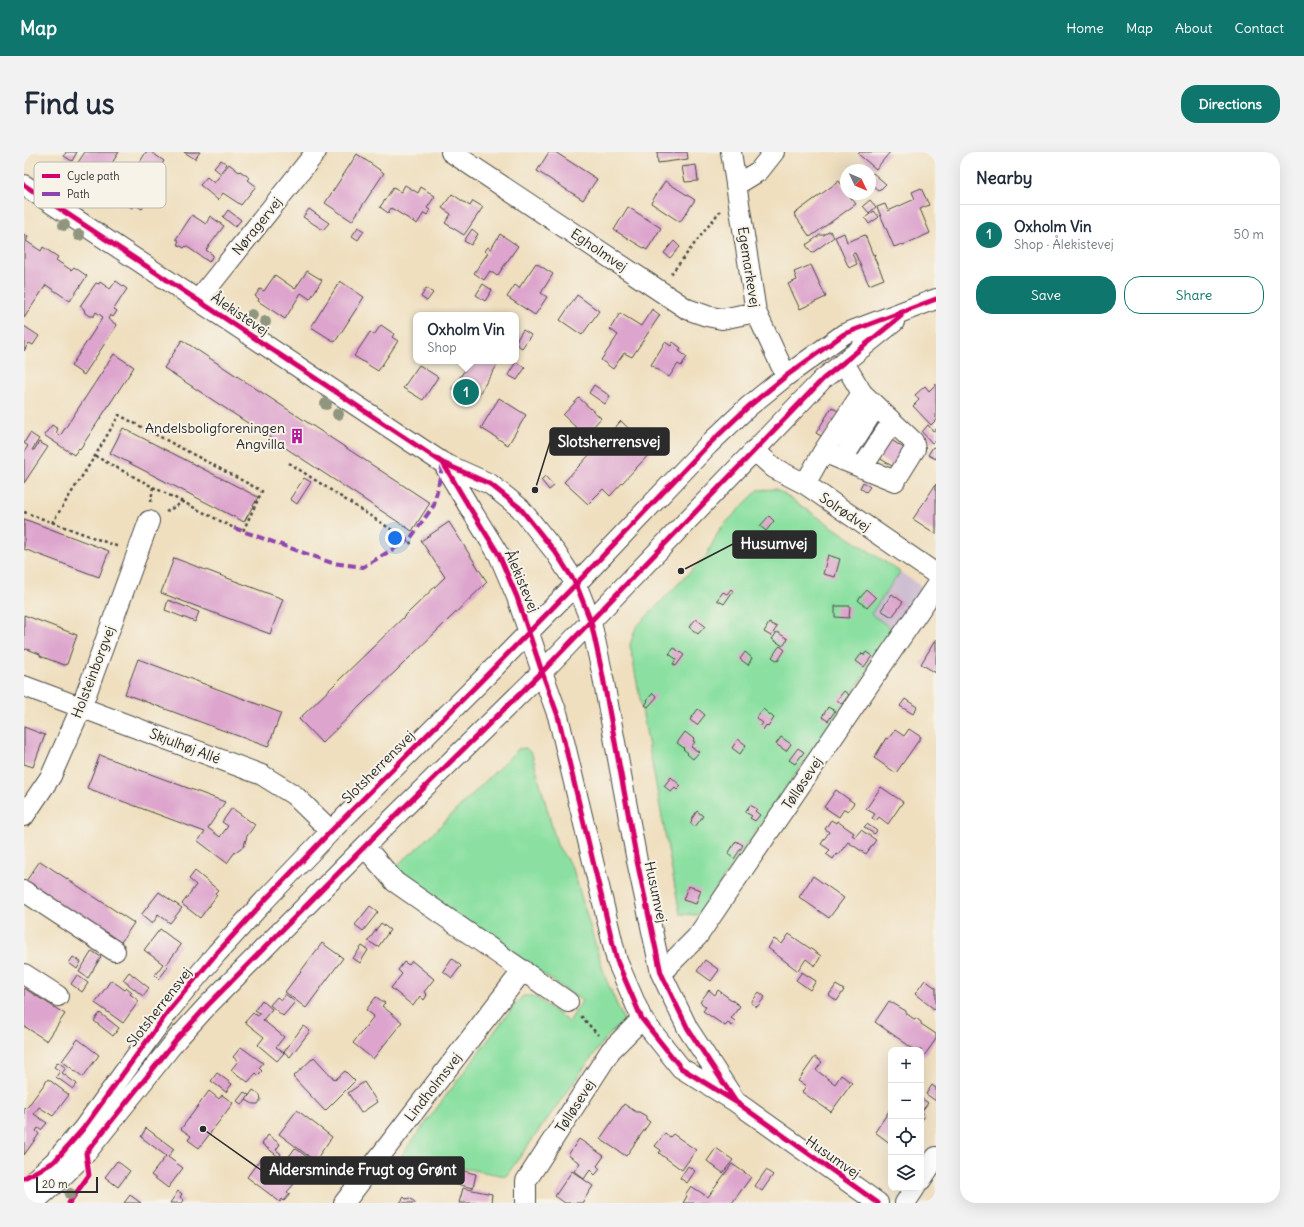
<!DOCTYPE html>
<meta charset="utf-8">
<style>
body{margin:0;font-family:Delius,sans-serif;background:#f2f2f3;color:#1f2937}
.controls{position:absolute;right:12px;bottom:12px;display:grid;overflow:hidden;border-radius:8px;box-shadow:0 4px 16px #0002}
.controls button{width:36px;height:36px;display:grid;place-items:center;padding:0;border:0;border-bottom:1px solid #e0e1e3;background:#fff;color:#1f2937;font:20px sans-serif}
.compass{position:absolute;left:816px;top:12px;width:36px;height:36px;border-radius:50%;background:#fff;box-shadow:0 4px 16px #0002;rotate:134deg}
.scale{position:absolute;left:12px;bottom:10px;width:62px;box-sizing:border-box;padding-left:4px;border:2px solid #2b2b2b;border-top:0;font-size:11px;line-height:14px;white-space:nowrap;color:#2b2b2b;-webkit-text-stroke:3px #f7f3e8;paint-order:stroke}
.you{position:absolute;left:371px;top:386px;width:14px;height:14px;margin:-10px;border:3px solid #fff;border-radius:50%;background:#1a73e8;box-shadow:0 0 0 6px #1a73e833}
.badge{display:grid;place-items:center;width:26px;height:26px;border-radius:50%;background:#0f766e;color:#fff;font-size:13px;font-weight:700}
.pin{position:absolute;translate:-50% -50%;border:2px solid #fff;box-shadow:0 1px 4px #0006}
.popup{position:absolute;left:389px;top:160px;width:106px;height:52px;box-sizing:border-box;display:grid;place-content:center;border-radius:8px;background:#fff;filter:drop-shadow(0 1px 3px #0005);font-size:13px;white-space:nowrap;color:#747a83}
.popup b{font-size:15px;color:#1f2937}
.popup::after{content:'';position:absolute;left:50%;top:100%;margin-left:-8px;border:8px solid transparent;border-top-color:#fff}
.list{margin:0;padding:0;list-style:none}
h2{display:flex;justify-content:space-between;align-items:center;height:52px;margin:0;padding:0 16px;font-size:17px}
h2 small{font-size:13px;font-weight:400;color:#747a83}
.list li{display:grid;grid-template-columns:26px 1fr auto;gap:12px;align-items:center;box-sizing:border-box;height:60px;padding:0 16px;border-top:1px solid #e0e1e3}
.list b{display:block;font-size:15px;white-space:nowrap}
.list p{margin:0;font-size:13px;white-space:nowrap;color:#747a83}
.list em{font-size:13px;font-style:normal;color:#747a83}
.actions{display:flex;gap:8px;padding:12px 16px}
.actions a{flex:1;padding:9px 0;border:1px solid #0f766e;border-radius:16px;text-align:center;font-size:14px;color:#0f766e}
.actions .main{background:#0f766e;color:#fff}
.icon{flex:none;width:22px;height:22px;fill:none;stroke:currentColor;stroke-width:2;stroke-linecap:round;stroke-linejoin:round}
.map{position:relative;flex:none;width:912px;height:1051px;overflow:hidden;border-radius:16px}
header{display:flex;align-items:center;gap:24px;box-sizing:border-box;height:56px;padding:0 20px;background:#0f766e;color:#fff}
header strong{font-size:19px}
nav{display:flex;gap:22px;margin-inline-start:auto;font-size:14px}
.intro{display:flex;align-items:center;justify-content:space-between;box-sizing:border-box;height:96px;padding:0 24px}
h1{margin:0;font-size:28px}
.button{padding:10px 18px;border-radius:16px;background:#0f766e;color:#fff;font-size:14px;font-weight:700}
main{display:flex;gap:24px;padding:0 24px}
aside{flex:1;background:#fff;border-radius:16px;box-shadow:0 4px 16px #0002}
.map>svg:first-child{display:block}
.industrial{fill:#cebed1}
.green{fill:#8be0a1;stroke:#5b8666}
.building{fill:#dda4cd}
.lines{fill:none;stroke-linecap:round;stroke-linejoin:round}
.minor-casing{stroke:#484641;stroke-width:22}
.path{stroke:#484641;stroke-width:2.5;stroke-dasharray:3 3;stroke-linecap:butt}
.minor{stroke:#fff;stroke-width:20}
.quiet{stroke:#8e44ad;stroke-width:4;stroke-dasharray:8 4;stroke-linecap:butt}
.cycleway-casing{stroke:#f7f3e8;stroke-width:8}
.cycleway{stroke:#d6006c;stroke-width:5}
.tree{fill:#90957e}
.labels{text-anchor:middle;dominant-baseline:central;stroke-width:4;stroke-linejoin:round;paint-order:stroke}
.street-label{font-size:14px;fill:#2b2b2b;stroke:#f7f3e8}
.poi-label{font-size:14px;fill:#2b2b2b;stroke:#f7f3e8;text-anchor:end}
.key{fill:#f7f3e8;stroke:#bab7af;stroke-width:1}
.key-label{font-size:11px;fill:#2b2b2b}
.leader{fill:none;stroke:#2b2b2b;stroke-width:1.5}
.callout-dot{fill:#2b2b2b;stroke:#f7f3e8;stroke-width:1.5}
.callout{fill:#2b2b2b;stroke:#2b2b2b;stroke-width:1.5}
.callout-label{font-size:15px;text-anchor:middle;font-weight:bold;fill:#fff}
</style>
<header>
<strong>Map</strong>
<nav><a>Home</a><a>Map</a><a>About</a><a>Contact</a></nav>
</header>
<div class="intro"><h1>Find us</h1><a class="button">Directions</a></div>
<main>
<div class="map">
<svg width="912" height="1051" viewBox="0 0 912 1051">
<rect width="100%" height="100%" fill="#f7f3e8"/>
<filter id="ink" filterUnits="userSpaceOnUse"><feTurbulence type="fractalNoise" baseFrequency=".025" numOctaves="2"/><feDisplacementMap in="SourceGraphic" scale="8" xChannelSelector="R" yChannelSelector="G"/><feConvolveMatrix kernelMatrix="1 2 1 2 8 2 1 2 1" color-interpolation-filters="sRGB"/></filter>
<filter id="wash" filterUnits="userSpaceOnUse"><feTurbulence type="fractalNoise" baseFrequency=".012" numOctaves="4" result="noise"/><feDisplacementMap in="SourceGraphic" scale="16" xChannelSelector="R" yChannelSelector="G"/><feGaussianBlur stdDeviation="0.9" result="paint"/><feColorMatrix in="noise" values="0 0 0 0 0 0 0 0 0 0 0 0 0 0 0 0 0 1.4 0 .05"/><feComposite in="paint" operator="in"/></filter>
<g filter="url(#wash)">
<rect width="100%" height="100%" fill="#efdfbf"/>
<path class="industrial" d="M876,420L901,437L871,479L847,462Z"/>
<path class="green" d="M752,337L876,420L847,462L871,479L674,763L656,762L606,493L612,475L682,404L696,377L734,338Z
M502,596L508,602L533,693L549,717L581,825L600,869L581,887L482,1024L376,1005L492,851L499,844H510L545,870L558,849L393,735L372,714L394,696L494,597Z"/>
<g id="blocks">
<path class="building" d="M42,0H53L48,9L40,4Z
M61,0H95L77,28L53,12Z
M122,0H127L140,9L126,31L132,35L118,57L110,52L108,56L100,51L102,47L95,42L109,20L115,24L119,18L113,15Z
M160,0H176L171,7Z
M525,0H531L573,27L559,48L513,19Z
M633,0H663L664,7L634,11Z
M836,0H866L852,17L834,2Z
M333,2L360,21L328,69L301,51Z
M197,8L203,12L196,21L190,16Z
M205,12L215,20L216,19L226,26L224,28L232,34L217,53L199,41L194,48L176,33L183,25L190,31Z
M672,13L674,29L661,30L658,15Z
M849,21L862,32L855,39L846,32V24Z
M641,29L671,48L656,70L627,51Z
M815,29L822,39V42H824L832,52L786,85L770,62Z
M381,33L394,41L397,35L411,44L403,56L406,58L403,63L400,61L393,72L367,56L364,61L356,55L369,36L377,40Z
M897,36L905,53L896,57L906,81L879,93L878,92L870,95L853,55L861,52L864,59L891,47L888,40Z
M428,42L446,54L449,49L459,55L440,83L421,71L427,62L418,56Z
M846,48L852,55L845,61L839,54Z
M604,55L637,76L623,98L590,78Z
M285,57L305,71L299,78L279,65Z
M204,58L217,68L211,75L199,65Z
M850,59L855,65L845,72L841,66Z
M168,63L182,72L186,64L200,74L182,98L189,103L185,110L162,94L160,96L153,92L155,89L152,87Z
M334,75L340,79L334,88L328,84Z
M448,77L454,82L447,93L440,89Z
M806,79L810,85L788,101L782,93L796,83H800Z
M820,81L823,90L841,83L849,103L851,102L850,105L860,127L845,133L831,101L828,102L833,112L825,116L811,85Z
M0,82L4,85L2,89L17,99L19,95L34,105L32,108L47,118L50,115L63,124L46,149L22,133L0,166Z
M476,82L494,94L473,124L466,119L460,128L450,121L464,101L461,99L464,95L467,97Z
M650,89L656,95L646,106L640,101Z
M512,111L529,122L517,141L523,145L511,163L483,145L491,133L495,136Z
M787,113L802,145L776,157L764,132L773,128L770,120Z
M283,119L298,128L286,147L277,141L261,167L234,149L235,147L231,144L236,137L240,139L251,123L271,137Z
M92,129L103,137L90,157L93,159L89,165L86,163L84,167L93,173L60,223L47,214L79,165L72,160L70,164H65L61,161L60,157L56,154L72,131L75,132L76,130L86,137Z
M316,129L340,145L311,190L287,175Z
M459,132L468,138L461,149L452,143Z
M402,136L409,141L403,149L397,145Z
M553,143L575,159L558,183L536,168Z
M628,157L636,163L608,205L600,201L589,217L577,208L594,183L586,177L596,161L617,174Z
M357,173L370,182L368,185L374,189L354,219L330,204L346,180L350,183Z
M0,174L15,184L9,193L5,191L0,199Z
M499,178L507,183L498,196L492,192V189Z
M158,188L406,351L388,379L140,216Z
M641,190L647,194L649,190L657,196L655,199L663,205L657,214L654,212L645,225L627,213Z
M90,202L110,215L56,297L55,296L50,303L20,283L28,273L34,277L32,281L36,284Z
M447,209H476L449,251L428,237Z
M492,210L501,216L493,228L484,223Z
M395,213L414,225L399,248L379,236Z
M912,232V268L907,273L889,254L895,248L891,243L901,234L905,239Z
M570,233L586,244L581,252L565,241Z
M475,246L502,263L484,293L457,276Z
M555,246L577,266L561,284L539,263Z
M808,255L815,260L799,285L792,281Z
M820,257L892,304L880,322L808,275Z
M597,269L628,299L586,344L579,337L564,352L540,330Z
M904,273L909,279L912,277V288L908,291L898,280Z
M99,276L234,345L220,370L86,301Z
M637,277L642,283L630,295L625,290Z
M6,281L15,287L8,298H10L15,290L24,295L0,331V300L4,294L0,291Z
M909,295L912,296V307L904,303Z
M521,324L530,334L525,338L517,328Z
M280,326L287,330L273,352L266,347Z
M839,330L846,335L842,340L836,336Z
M912,332V382L889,367Z
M745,364L750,369L742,379L736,374Z
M0,367L85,399L75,425L0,397Z
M425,370L463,430L298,591L275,567L421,425L397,389Z
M804,403L816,407L811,425L799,422Z
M150,406L259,447L246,482L137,441Z
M707,437L709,439L700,452L693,448L699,440L703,442Z
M843,438L852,446L843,456L834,448Z
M868,442L879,450L868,465L857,458Z
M144,448L175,460L171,470L141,458Z
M811,454H826L825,466L811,465Z
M0,463L53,483L43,512L40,513L16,504V502L3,497L0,498Z
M672,467L681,474L674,482L665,475Z
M745,471L753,475L747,484L740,480Z
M753,480L764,487L759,494L748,487Z
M912,487V521L897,512Z
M756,494L761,498L754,509L748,505L754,496Z
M650,496L660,503L652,514L649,512L652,507L645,502Z
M721,500L728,506L724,513L716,507Z
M842,500L848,504L840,515L832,509L838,501L840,503Z
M114,507L257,561L244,595L101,542Z
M820,539L825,543L818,552L813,548Z
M629,541L633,545L624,555L621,553L624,549L623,548Z
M881,547L893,555L889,562L876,554Z
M804,555L811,559L804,569L798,565Z
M674,557L681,563L673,573L666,568Z
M739,557L750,566L744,575L742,573L739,578L736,575L739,571L732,566Z
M0,575L21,583L9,615L0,612Z
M885,577L897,585L872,621L850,606L862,586L864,587L871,578L880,584Z
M661,580L670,587L669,589L671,590L667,595L675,600L669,607L663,602L664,601L659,597L660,596L653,591Z
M757,585L767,592L762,599L752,592Z
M714,587L722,593L716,602L708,596Z
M774,596L780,600L771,612L765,608Z
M76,603L201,650L184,676L196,685L204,674L198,670L208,656L231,673L223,684L220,694L211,700L203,711L174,689L181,680L63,636Z
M647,625L657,634L653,638L651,636L647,640L640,634Z
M857,635L879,650L864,672L855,665L852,669L848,666L851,662L842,657Z
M812,638L830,651L824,659L820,657L815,665L800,655Z
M726,653L733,657L731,659L736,663L731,669L726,666L728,664L721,660Z
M673,659L679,664L671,675L666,671L668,669L667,668Z
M807,668L812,671L813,669L830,681L828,683L831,685L837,678L852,688L842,702L824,690L814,703L812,702L809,707L802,702L806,698L797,692L805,680L801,677Z
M843,672L853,679L850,682L840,675Z
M712,689L719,693L710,707L704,702Z
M16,709L110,771L91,799L0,732Z
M171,719L194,738L191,741L193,743L176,766L158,752L172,733L165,727Z
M789,724L820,746L805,766L775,745Z
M664,734L677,738L672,752L659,748Z
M135,740L158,756L146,771L134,762L133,763L134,764L128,772L117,763Z
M346,754L354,760L339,779L331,773Z
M357,771L366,778L354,795L344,789Z
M136,777L157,793L142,813L144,815L135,827L131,823L139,812L120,798Z
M765,782L797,804L791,814L782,807L774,819L744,796L750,787L758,792Z
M298,791L319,806L282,856L261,840Z
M338,794L344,798L336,811L329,806Z
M68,799L77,805L64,826L55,820Z
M49,805L57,810L53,817L45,811Z
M428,806L437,814L428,826L419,819Z
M681,808L695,818L687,829L673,819Z
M388,809L410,827L400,840L403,843L400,848L396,844L389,854L367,836L378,822L374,818L380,810L385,813Z
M105,820L125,836L119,844L99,828Z
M778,820L792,829L786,838L772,828Z
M53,823L64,831L58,840L47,832Z
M87,828L101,838L103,836L108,840L106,842L115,849L99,871L71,851Z
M901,828L912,836V855L910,857L891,842Z
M812,833L820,838L813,849L805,843Z
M0,836L41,862L23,889L0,874Z
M685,838L691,843L694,838L716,854L707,866L711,869L708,874L704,871L701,874L679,859L682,855L676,850Z
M735,840L741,845L733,855L727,851Z
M261,842L271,850L259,864L246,853L253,845L257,848Z
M352,845L361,851L358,854L378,870L349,907L329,891L350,864L342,858Z
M238,848L248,857L239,868L260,885L252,895L260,901L253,909L234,893L240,885L221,870L229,861L234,864L236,861L231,858Z
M865,849L882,859V861L890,867L892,866L897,870V872L912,882V887L900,904L897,902V898H891L851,870Z
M76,861L95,876L89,884L70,869Z
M279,874L286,879L266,905L260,900Z
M54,887L75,903L59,925L38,909Z
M217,895L239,911L235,916L238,919L234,923L232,921L224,930L207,918L214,909L209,905Z
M290,905L311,928L321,919L331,929L301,959L269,925Z
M791,905L798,910L792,918L811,932L817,923L828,931L807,960L778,940L782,934L774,929Z
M34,910L42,916L38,921L53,932L49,937L32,925L36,919L30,915Z
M193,921L208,932L202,940L187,929Z
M24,927L45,943L29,964L15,955L10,962L23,971L17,978L14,976L12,979L15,982L0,1003V955L2,957Z
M340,930L353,950L337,961L324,941Z
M908,933L912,936V949L902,942Z
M229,938L236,943L237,948L234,952H229L222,948Z
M185,939L195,947L198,943L209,951L175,996L164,988L167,984L157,977Z
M220,940L225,943L218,953L213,949Z
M897,946L904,951L897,960L901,963L897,968Z
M600,952L612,960H615L622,964V967L626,970L602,1004L576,987Z
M867,956V992L851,980Z
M273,958L308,985L291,1009L255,982Z
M122,976L150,997L144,1005L159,1016L144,1036L127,1023L142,1004L117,985Z
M641,981L646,985L649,982L672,998L658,1018L635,1001L637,998L631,994Z
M244,983L256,992L252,998L257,1002L255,1005L238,992Z
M555,987L580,1004L573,1014L576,1017L571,1023L566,1018L560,1027L550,1019L556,1011L544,1003Z
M271,996L291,1011L281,1024L274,1019L269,1027L249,1012L255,1005L261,1010Z
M692,996L709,1008L699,1021L683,1009Z
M237,1006L270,1032L263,1040L266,1042L260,1049L258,1047L256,1050L223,1025Z
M93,1009L106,1019L94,1035L81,1025Z
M708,1012L727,1025L708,1051H659L663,1044L661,1043L667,1034L684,1045Z
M664,1014L671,1019L663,1031L656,1026Z
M431,1017L452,1022L449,1036L428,1031Z
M742,1018L749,1023L738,1039L731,1034Z
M548,1019L569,1034L558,1051H541L531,1044Z
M439,1036L468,1042L467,1051H435Z
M154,1039L158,1042L156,1045L160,1048L158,1051H146Z
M106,1043L117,1051H100Z
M380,1045L382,1047L386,1046L392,1051H376Z"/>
</g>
</g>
<g filter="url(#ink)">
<use href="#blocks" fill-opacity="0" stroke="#484641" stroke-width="1"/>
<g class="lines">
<g class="minor-casing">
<path id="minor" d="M427,0L663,157L683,164L698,167L732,160
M707,0L732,160L762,224
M0,33L419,311L466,332L496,356L532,401L552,432L567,470L578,520L613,709L637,821L664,877L712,950
M712,33L735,19L750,0
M174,148L292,0
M730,298L750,316L781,332L912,422
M799,300L838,241
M818,308L852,254
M419,311L444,353L475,403L493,445L518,520L534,564L593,809L618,867L657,916L712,950L854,1051
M838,316L868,270
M781,332L799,300L871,329L891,297L889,289L838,241L820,211
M0,534L238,623L270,643L307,679
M0,664L27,624L57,556L125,369
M341,695L371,730L544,850
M0,739L91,799
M637,821L673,785L912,434
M0,822L34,844
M897,1028L912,1005
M0,1037L30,1010L59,977L146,857L193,801L241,748L307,679L455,531L552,432L684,293L724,255L762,224L820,182L912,147
M9,1051L37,1026L62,1001L153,887L184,853L353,682L518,520L799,227L870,170
M320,1051L499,818
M502,1051V1029L587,898L618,867
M881,1051L891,1036"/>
</g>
<path class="path" d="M647,122L696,59
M71,304L129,335L127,350
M265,311L385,389L388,393
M129,335L159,350
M0,360L95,395
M142,360L159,350L210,376
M28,371L71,304L95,263L238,339L219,379
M557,864L574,883"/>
<use href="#minor" class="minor"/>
<path class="quiet" d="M210,376L308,411L339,415L386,387L410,353L419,311"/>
<g class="cycleway-casing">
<path id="cycleway" d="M0,33L419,311L466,332L496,356L532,401L552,432L567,470L578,520L613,709L637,821L664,877L712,950
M419,311L444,353L475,403L493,445L518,520L534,564L593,809L618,867L657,916L712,950L854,1051
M0,1026L30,1010L59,977L146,857L193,801L241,748L307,679L455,531L552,432L684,293L724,255L762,224L820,182L912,147
M45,1051L65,1023L62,1001L153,887L184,853L353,682L518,520L799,227L877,164"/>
</g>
<use href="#cycleway" class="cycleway"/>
</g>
<g class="tree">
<circle cx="40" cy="73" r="6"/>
<circle cx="55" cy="83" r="6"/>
<circle cx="228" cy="163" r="6"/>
<circle cx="241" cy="170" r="6"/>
<circle cx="302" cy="252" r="6"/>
<circle cx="314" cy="262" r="6"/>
<circle cx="46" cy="1042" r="6"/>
</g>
</g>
<defs>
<g id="building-bare" transform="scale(1.2)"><path d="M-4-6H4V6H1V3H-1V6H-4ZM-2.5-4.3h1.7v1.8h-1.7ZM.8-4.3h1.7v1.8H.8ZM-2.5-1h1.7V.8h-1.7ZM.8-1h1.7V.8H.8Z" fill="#b5179e" stroke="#f7f3e8" stroke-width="2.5" paint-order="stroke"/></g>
</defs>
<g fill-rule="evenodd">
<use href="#building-bare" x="273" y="284"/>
</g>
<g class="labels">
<g class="street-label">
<text transform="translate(233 74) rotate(-51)">Nøragervej</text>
<text transform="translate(575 98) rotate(34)">Egholmvej</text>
<text transform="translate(725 115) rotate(81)">Egemarkevej</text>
<text transform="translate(216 162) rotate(34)">Ålekistevej</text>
<text transform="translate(821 360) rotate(34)">Solrødvej</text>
<text transform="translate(498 429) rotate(67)">Ålekistevej</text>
<text transform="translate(69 520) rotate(-69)">Holsteinborgvej</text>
<text transform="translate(161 594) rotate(21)">Skjulhøj Allé</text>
<text transform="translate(354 615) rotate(-45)">Slotsherrensvej</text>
<text transform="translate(778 631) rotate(-56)">Tølløsevej</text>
<text transform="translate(632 740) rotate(78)">Husumvej</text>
<text transform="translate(135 855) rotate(-52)">Slotsherrensvej</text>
<text transform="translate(409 935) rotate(-52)">Lindholmsvej</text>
<text transform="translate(551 954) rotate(-57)">Tølløsevej</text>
<text transform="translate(809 1005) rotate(35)">Husumvej</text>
</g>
<g class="poi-label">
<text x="261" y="276">Andelsboligforeningen<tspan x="261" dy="16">Angvilla</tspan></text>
</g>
</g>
<rect x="10" y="10" width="132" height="46" rx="6" class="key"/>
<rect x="18" y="22" width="18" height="4" fill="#d6006c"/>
<rect x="18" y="40" width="18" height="4" fill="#8e44ad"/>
<g class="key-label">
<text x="43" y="28">Cycle path</text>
<text x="43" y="46">Path</text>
</g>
<path class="leader" d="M511 338L526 290M657 419L709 392M179 977L237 1018"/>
<g class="callout-dot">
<circle cx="511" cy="338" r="4"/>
<circle cx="657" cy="419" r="4"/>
<circle cx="179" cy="977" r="4"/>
</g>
<g class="callout">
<rect x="526" y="276" width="119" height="27" rx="4"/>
<rect x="709" y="379" width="83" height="27" rx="4"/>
<rect x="237" y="1005" width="203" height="27" rx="4"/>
</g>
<g class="callout-label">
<text x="585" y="295">Slotsherrensvej</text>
<text x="750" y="397">Husumvej</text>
<text x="339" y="1023">Aldersminde Frugt og Grønt</text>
</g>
</svg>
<div class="controls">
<button>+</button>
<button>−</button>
<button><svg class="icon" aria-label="locate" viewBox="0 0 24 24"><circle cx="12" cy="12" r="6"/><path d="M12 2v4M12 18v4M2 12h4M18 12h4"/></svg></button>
<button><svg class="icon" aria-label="layers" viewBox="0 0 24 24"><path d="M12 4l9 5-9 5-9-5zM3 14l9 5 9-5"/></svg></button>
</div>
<svg class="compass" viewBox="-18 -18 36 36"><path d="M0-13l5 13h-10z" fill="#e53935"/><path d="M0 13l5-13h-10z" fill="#747a83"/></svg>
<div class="scale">20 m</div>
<div class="you"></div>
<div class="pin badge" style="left:442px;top:240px">1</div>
<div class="popup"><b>Oxholm Vin</b>Shop</div>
</div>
<aside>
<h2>Nearby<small></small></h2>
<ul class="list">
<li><span class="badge">1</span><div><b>Oxholm Vin</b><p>Shop · Ålekistevej</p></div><em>50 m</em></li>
</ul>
<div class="actions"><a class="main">Save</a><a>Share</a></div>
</aside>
</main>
